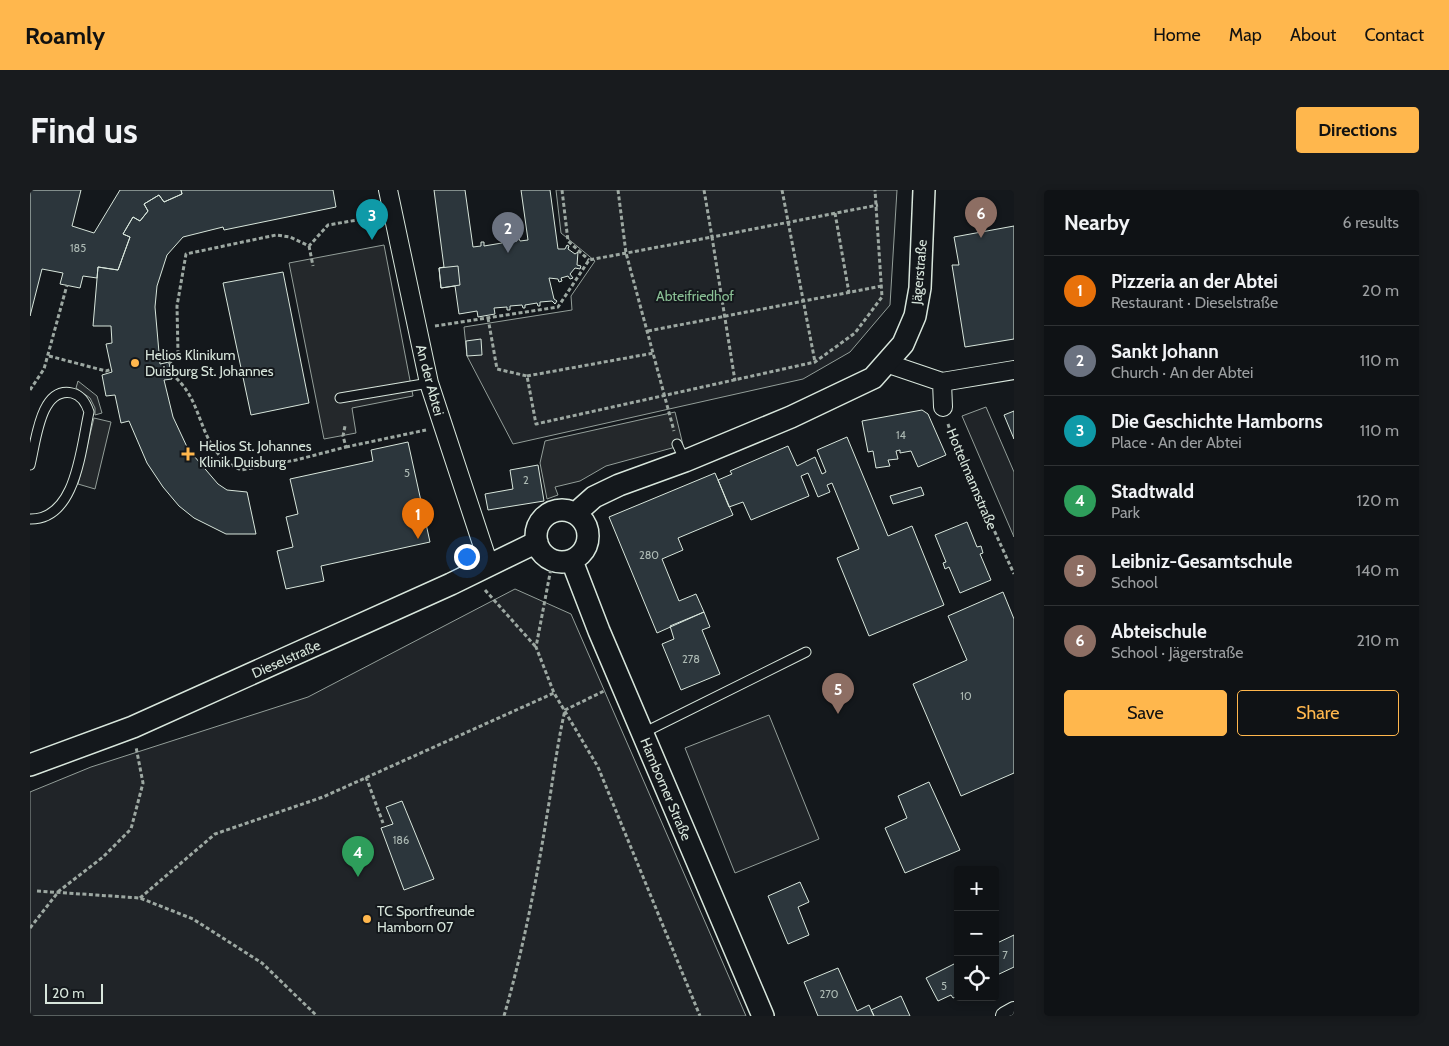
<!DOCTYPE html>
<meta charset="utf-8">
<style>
body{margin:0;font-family:Cabin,sans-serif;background:#181b1e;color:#f1f3f6}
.controls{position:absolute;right:15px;bottom:15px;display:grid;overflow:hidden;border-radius:5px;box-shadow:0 2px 8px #0003}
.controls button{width:45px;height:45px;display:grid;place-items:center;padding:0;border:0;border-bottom:1px solid #2f3234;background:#0f1215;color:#f1f3f6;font:25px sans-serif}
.scale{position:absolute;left:15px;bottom:12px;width:58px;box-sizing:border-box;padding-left:5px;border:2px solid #d8e6dc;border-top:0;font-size:14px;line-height:18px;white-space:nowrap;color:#d8e6dc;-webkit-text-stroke:4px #14181c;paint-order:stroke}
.you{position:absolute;left:436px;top:366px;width:18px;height:18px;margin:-12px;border:4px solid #fff;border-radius:50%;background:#1a73e8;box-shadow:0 0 0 8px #1a73e833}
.badge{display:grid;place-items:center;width:32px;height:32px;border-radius:50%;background:#ffb74d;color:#fff;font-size:16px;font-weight:700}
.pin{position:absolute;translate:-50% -41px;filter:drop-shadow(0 1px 2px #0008)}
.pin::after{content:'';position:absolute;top:26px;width:18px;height:15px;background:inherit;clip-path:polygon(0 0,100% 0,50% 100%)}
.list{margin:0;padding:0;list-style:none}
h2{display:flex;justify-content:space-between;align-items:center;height:65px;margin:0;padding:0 20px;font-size:21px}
h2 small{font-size:16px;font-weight:400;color:#9b9ea0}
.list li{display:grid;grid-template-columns:32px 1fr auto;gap:15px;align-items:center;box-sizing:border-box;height:70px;padding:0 20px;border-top:1px solid #2f3234}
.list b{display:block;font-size:19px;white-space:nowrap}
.list p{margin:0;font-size:16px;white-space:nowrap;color:#9b9ea0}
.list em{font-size:16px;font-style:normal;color:#9b9ea0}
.actions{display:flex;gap:10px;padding:15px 20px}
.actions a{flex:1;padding:11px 0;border:1px solid #ffb74d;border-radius:5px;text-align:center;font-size:18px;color:#ffb74d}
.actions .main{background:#ffb74d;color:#111}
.icon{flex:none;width:28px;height:28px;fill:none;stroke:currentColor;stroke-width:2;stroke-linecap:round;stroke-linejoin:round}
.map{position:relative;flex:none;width:984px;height:826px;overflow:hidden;border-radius:5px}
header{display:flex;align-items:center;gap:30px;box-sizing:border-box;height:70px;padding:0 25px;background:#ffb74d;color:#111}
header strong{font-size:24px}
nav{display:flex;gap:28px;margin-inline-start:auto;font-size:18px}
.intro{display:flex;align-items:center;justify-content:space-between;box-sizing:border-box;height:120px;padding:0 30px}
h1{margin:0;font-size:35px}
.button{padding:12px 22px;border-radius:5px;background:#ffb74d;color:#111;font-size:18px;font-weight:700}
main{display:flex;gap:30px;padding:0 30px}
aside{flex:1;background:#0f1215;border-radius:5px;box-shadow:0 2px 8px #0003}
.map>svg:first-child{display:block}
.green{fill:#202428;stroke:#939e99}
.parking{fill:#24282b;stroke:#939e99}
.building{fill:#2c363c;stroke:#d8e6dc}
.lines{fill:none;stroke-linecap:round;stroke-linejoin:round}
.service-casing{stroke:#d8e6dc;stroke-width:11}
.minor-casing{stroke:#d8e6dc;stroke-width:20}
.tertiary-casing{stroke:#d8e6dc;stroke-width:24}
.path{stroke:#9da8a2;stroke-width:3;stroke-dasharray:4 2.5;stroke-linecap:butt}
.service{stroke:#14181c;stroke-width:9}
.minor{stroke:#14181c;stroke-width:18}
.tertiary{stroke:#14181c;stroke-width:21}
.poi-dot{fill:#ffb74d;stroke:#14181c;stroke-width:2}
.labels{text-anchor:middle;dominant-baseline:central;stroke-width:4;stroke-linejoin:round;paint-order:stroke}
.number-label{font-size:11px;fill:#adbab4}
.street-label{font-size:14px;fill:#d8e6dc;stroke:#14181c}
.park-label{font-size:14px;fill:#8ac095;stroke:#14181c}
.poi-label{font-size:14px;fill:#d8e6dc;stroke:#14181c;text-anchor:start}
</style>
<header>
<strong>Roamly</strong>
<nav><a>Home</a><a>Map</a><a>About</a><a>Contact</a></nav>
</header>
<div class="intro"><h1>Find us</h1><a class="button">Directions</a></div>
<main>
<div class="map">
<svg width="984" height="826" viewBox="0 0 984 826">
<rect width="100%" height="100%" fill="#14181c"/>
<path class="green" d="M526,0H867L860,115L820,162L773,189L483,254L437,166L434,137L542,120L541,106L565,71L531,43Z
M956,217L984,282V347L932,226Z
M485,399L541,424L716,826H0V602L61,577L278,507Z
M739,525L789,649L705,683L655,558Z"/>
<path class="parking" d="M354,55L383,206L322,218L326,243L294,249L259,73Z
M48,191L67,206L72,223L65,225V218L60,208L46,198Z
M645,222L653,255L576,276L550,291L525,297L528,305L517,309L510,273L515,251Z
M64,228L81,232L65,299L48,294Z"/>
<path class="building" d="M0,0H51L42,36L64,43L90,0H151L152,4L134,12L129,5L114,14L118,21L110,31L103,27L93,44L100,47L88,80L68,77L67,88L53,86L50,98L30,94L33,83L12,79L0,126Z
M151,0H303L306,17L194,40L193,37L153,47L137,65L127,96L125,117L130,174L139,172L142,189L134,190L143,227L158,259L188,294L197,300L217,302L226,344H196L164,328L149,316L133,297L117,273L99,231L91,233L85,205L76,206L72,185L82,182L76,154L82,153L81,136H63L68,77L88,80L100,47L93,44L103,27L110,31L118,21L114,14L129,5L134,12L152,4Z
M404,0H435L443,57L451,56V52H454V56L472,53V50L475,49V53L487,51L486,48H489L490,51L498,50L491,0H520L528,59H535L537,55L539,56L538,59L545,64L548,62L547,75L551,76L550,79L545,78L540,84L543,88L540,89L538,86L531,88L532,91L529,92L528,89L519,88L524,109L527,111L525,114L522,111L510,112V116H508L507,113L495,115V118H493L492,115L480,116V120H477V117L464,118L465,124L448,127L447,121L429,124L425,96L411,98L409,78L414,77Z
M984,36V149L935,157L922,75H929L924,47Z
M428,76L430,95L411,98L409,78Z
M253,82L279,213L221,225L193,93Z
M451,149L452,165L437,166L436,151Z
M892,220L898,224L916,265L888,277L881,261L870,263V260L866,261L868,269L858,270L860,276L846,278L843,261L838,262L832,231Z
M984,221V249L974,225Z
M817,247L858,346L882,336L914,415L839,446L807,368L829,359L802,293L797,295L800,302L788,307L778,283L771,286L779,306L721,330L713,312L699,317L688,290L702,284L700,281L758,256L767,276L785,267L792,284L796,282L787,260Z
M378,252L400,352L291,376L294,391L256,399L247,361L263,357L256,327L268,324L260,289L343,271L341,260Z
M508,275L514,311L458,320L455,304L483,299L480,280Z
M685,283L703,325L648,348L653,360L632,369L649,411L666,404L674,422L627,443L579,327Z
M891,297L894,305L863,314L860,306Z
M937,332L947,357L951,356L953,363L950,364L961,390L930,403L919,377L915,379L913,373L916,372L905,345Z
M973,402L984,429V583L931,606L883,494L937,470L918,426Z
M674,422L680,437L672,440L690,484L651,500L632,454L644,449L640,436Z
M899,592L930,660L875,683L855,638L877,628L868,606Z
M372,611L404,689L374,700L351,638L363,634L356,617Z
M770,692L779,712L768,717L779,745L758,754L738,706Z
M984,745V777L965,786V754Z
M928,772V806L923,808L921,805L908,811L896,788Z
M808,778L827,821L839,815L844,826H788L774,792Z
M871,806L880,826H844L841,820Z"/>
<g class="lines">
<g class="service-casing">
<path id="service" d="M310,208L399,193
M647,254L655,271
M0,275C6,252 10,196 42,203C51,205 56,213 59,222C51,256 47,330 0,329
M613,543L776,462"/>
</g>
<g class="minor-casing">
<path id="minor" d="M358,0L399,193L459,375
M856,173L912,192L984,180
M912,192L913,217
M975,826L984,821"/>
</g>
<g class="tertiary-casing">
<path id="tertiary" d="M506 346a26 26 0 1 1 52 0a26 26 0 1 1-52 0Z
M546,323L564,307L589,295L655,271L761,227L843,188L873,154L885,126L890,98L894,0
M542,371L569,441L733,826
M0,575L103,537L421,394L507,352"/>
</g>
<path class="path" d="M532,0L538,51L559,70
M588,0L596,63L644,241
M674,0L682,47L848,15
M752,0L785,172
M805,23L819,103
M279,56L283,76
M458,128L467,179L497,186L506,234L785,172L825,143L852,107L845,0
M405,136L528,117L559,70L682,47L705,191
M618,141L852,96
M19,166L76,181L82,179
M139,174L148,163L147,116L156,64L246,45L260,47L279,56L298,35L345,27
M141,184C171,206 167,242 191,267C196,273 204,276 211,280L266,270L316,257L313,246L315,236
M497,186L624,163
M0,200L14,179L37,95
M918,234L923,250L984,384
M316,257L396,240
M522,373L506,457L524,503L568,577L670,826
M455,400L506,457
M336,587L353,633
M7,701L110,708L163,729L232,773L287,826
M110,708L185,644L293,607L524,503
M0,738L29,701L73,667L101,639L113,593L106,557
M474,826C493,760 506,693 517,625C523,590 527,555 535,520L574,501"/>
<use href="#service" class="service"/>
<use href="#minor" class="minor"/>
<use href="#tertiary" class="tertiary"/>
</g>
<g class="poi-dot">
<circle cx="105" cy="173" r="5"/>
<path d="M155.5 256.5h5v5h5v5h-5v5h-5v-5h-5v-5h5z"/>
<circle cx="337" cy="729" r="5"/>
</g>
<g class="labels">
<g class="number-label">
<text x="48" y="58">185</text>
<text x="871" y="245">14</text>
<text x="377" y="283">5</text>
<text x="496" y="290">2</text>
<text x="619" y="365">280</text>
<text x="661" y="469">278</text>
<text x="936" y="506">10</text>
<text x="371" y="650">186</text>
<text x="975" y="765">7</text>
<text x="914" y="796">5</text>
<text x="799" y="804">270</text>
</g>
<g class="street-label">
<text transform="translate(889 82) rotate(-85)">Jägerstraße</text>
<text transform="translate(400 190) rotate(75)">An der Abtei</text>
<text transform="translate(942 289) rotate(67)">Hottelmannstraße</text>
<text transform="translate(256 469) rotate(-24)">Dieselstraße</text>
<text transform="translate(636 599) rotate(67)">Hamborner Straße</text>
</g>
<g class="park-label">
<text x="665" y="106">Abteifriedhof</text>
</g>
<g class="poi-label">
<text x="115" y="165">Helios Klinikum<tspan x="115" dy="16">Duisburg St. Johannes</tspan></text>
<text x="169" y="256">Helios St. Johannes<tspan x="169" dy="16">Klinik Duisburg</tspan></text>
<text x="347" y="721">TC Sportfreunde<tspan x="347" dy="16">Hamborn 07</tspan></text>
</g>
</g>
</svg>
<div class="controls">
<button>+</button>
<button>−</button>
<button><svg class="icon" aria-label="locate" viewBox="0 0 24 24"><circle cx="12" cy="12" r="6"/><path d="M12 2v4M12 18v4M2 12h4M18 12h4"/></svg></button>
</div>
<div class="scale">20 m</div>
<div class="you"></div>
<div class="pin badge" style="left:388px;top:349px;background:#e8710a">1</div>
<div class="pin badge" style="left:478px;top:63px;background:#6b7280">2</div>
<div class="pin badge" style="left:342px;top:50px;background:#0f9aa8">3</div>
<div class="pin badge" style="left:328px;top:687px;background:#2e9e5b">4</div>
<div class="pin badge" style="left:808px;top:524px;background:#8d6e63">5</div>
<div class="pin badge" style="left:951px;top:48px;background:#8d6e63">6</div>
</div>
<aside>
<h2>Nearby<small>6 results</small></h2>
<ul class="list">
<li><span class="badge" style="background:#e8710a">1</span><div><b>Pizzeria an der Abtei</b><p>Restaurant · Dieselstraße</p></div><em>20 m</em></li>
<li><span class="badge" style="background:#6b7280">2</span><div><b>Sankt Johann</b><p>Church · An der Abtei</p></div><em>110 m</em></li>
<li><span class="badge" style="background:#0f9aa8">3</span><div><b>Die Geschichte Hamborns</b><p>Place · An der Abtei</p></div><em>110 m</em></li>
<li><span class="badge" style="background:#2e9e5b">4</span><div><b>Stadtwald</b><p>Park</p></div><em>120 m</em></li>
<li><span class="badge" style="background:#8d6e63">5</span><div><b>Leibniz-Gesamtschule</b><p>School</p></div><em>140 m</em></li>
<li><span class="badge" style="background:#8d6e63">6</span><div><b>Abteischule</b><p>School · Jägerstraße</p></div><em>210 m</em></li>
</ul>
<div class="actions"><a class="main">Save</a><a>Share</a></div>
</aside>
</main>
